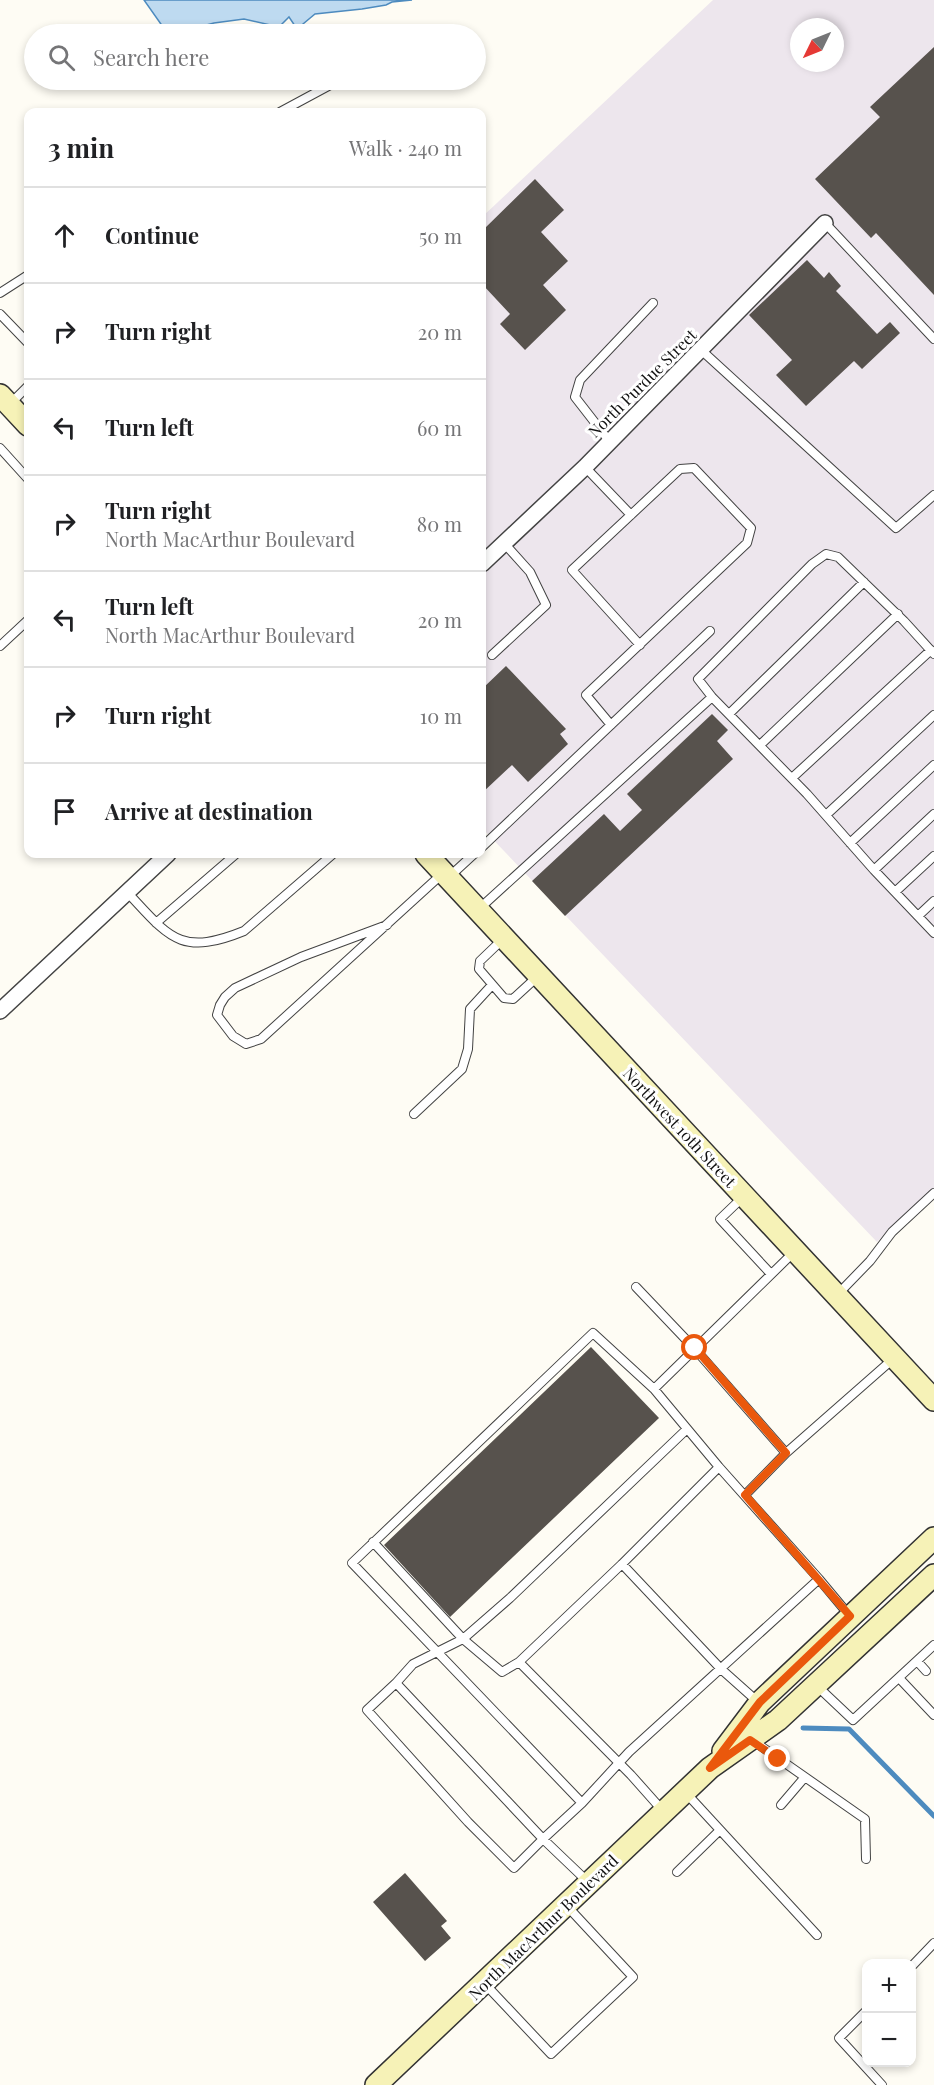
<!DOCTYPE html>
<meta charset="utf-8">
<style>
body{margin:0;font-family:"Playfair Display",serif;background:#f6f6f6;color:#202124}
.controls{position:absolute;right:18px;bottom:18px;display:grid;overflow:hidden;border-radius:12px;box-shadow:0 3px 9px #0003}
.controls button{width:54px;height:54px;display:grid;place-items:center;padding:0;border:0;border-bottom:2px solid #e0e0e0;background:#fff;color:#202124;font:30px sans-serif}
.compass{position:absolute;left:790px;top:18px;width:54px;height:54px;border-radius:50%;background:#fff;box-shadow:0 3px 9px #0003;rotate:227deg}
.stop{position:absolute;width:18px;height:18px;margin:-14px;border:4px solid #ea580c;border-radius:50%;background:#fff}
.stop.end{background:#ea580c;border-color:#fff;box-shadow:0 2px 6px #0008}
.list{margin:0;padding:0;list-style:none}
h2{display:flex;justify-content:space-between;align-items:center;height:78px;margin:0;padding:0 24px;font-size:26px}
h2 small{font-size:20px;font-weight:400;color:#757577}
.list li{display:grid;grid-template-columns:39px 1fr auto;gap:18px;align-items:center;box-sizing:border-box;height:96px;padding:0 24px;border-top:2px solid #e0e0e0}
.list b{display:block;font-size:22px;white-space:nowrap}
.list p{margin:0;font-size:20px;white-space:nowrap;color:#757577}
.list em{font-size:20px;font-style:normal;color:#757577}
.icon{flex:none;width:33px;height:33px;fill:none;stroke:currentColor;stroke-width:2;stroke-linecap:round;stroke-linejoin:round}
.map{position:relative;flex:none;width:934px;height:2085px;overflow:hidden}
.search{position:absolute;background:#fff;box-shadow:0 3px 9px #0003;left:24px;top:24px;width:462px;height:66px;display:flex;align-items:center;gap:15px;box-sizing:border-box;padding:0 21px;border-radius:33px;color:#757577;font-size:22px}
.panel{position:absolute;background:#fff;box-shadow:0 3px 9px #0003;left:24px;top:108px;width:462px;height:750px;border-radius:12px}
.map>svg:first-child{display:block}
.industrial{fill:#ede6ed;fill-rule:evenodd}
.water{fill:#bedaf0;stroke:#4d8bbf;stroke-width:1.5}
.lines{fill:none;stroke-linecap:round;stroke-linejoin:round}
.stream{stroke:#4d8bbf;stroke-width:5}
.building{fill:#57524d}
.service-casing{stroke:#434343;stroke-width:10}
.minor-casing{stroke:#434343;stroke-width:18}
.secondary-casing{stroke:#323232;stroke-width:24}
.service{stroke:#fff;stroke-width:8}
.minor{stroke:#fff;stroke-width:15}
.secondary{stroke:#f6f2b7;stroke-width:21}
.route{stroke:#ea580c;stroke-width:8}
.labels{text-anchor:middle;dominant-baseline:central;stroke-width:6;stroke-linejoin:round;paint-order:stroke}
.street-label{font-size:16px;fill:#101010;stroke:#fff}
</style>
<div class="map">
<svg width="934" height="2085" viewBox="0 0 934 2085">
<rect width="100%" height="100%" fill="#fefcf4"/>
<path class="industrial" d="M713,0H934V1188L877,1242L482,828V217ZM799,27H835V63H799Z"/>
<path class="water" d="M144,0H412L392,2L386,5L362,9L315,14L297,29L289,17L279,27L244,19L214,23L191,29L163,27Z"/>
<g class="lines">
<path class="stream" d="M803,1728L849,1729L934,1816"/>
</g>
<path class="building" d="M934,47V295L876,233L871,238L815,179L880,117L870,107Z
M535,179L564,210L541,232L568,261L543,285L566,310L525,350L500,324L510,314L482,284V231Z
M807,260L824,278L829,272L841,286L836,291L877,334L890,322L900,333L862,369L854,361L806,406L776,375L792,360L749,315Z
M506,666L566,729L560,734L568,744L528,782L512,765L482,793V689Z
M712,714L728,730L717,741L733,759L565,916L532,881L604,814L620,831L642,810L627,794Z
M591,1347L659,1418L450,1617L384,1545Z
M405,1873L447,1921L441,1926L451,1938L425,1961L373,1902Z"/>
<g class="lines">
<g class="service-casing">
<path id="service" d="M280,112L332,84
M825,223L934,339
M0,293L28,275
M0,314L28,343
M700,349L896,528L934,495
M10,404L28,386
M610,442L575,397L580,380L653,303
M0,448L28,479
M585,467L631,515
M0,646L28,620
M934,654L904,621L838,557L826,554L812,564L698,679L712,697L807,794L874,870L934,933
M492,655L546,605L530,572L504,543
M729,714L864,582
M611,725L586,695L747,543L751,528L694,468L680,469L572,570L640,645
M760,745L898,614
M792,778L931,650
M826,815L934,715
M850,843L934,765
M482,847L710,631
M874,870L934,814
M449,877L474,854
M127,892C169,937 180,957 244,931L333,854
M895,892L934,856
M480,908L712,697
M918,916L934,901
M156,923L236,854
M387,925L301,957L235,988L225,997L220,1005L217,1015L233,1036L246,1044L261,1039C322,984 382,929 442,874
M503,939L480,961L479,969L504,998L513,999L537,977
M414,1114L462,1069L468,1049L470,1009L492,985
M743,1197L720,1219L771,1274
M636,1287L695,1349L786,1453L745,1495
M838,1294L870,1261L892,1232L934,1193
M654,1389L794,1252
M786,1453L893,1359
M373,1542L463,1639L413,1664L396,1683L367,1710L468,1822L514,1868L543,1839L588,1882
M622,1564L721,1669L758,1702
M819,1579L849,1615
M917,1661L926,1671
M519,1662L502,1672L463,1639L510,1598L687,1429
M899,1678L934,1715
M396,1683L543,1839L582,1803L629,1752L819,1579L719,1467L654,1389L593,1333L352,1563L582,1803
M817,1686L853,1720L934,1645
M752,1740L865,1819L866,1859
M686,1793L817,1935
M781,1805L805,1777
M663,1811L631,1775L519,1662L622,1564L719,1467
M677,1872L720,1830
M912,1966L934,1943
M485,1984L551,2054L633,1977L566,1905
M866,2011L839,2038L882,2085"/>
</g>
<g class="minor-casing">
<path id="minor" d="M482,564L585,467L825,223
M0,1011L168,854"/>
</g>
<g class="secondary-casing">
<path id="secondary" d="M0,395L28,425
M426,854L934,1400
M723,1751L760,1702L934,1538
M376,2085L710,1768L778,1720L934,1575"/>
</g>
<use href="#service" class="service"/>
<use href="#minor" class="minor"/>
<use href="#secondary" class="secondary"/>
</g>
<g class="lines">
<path class="route" d="M695,1348L786,1453L745,1495L850,1616L760,1702L710,1768L750,1740L778,1759"/>
</g>
<g class="labels">
<g class="street-label">
<text transform="translate(642 383) rotate(-45)">North Purdue Street</text>
<text transform="translate(680 1127) rotate(47)">Northwest 10th Street</text>
<text transform="translate(543 1927) rotate(-44)">North MacArthur Boulevard</text>
</g>
</g>
</svg>
<div class="controls">
<button>+</button>
<button>−</button>
</div>
<svg class="compass" viewBox="-18 -18 36 36"><path d="M0-13l5 13h-10z" fill="#e53935"/><path d="M0 13l5-13h-10z" fill="#757577"/></svg>
<div class="stop" style="left:695px;top:1348px"></div>
<div class="stop end" style="left:778px;top:1759px"></div>
<div class="search"><svg class="icon" aria-label="search" viewBox="0 0 24 24"><circle cx="10" cy="10" r="6"/><path d="M15 15l6 6"/></svg>Search here</div>
<section class="panel">
<h2>3 min<small>Walk · 240 m</small></h2>
<ul class="list">
<li><svg class="icon" aria-label="ahead" viewBox="0 0 24 24"><path d="M12 20V5M6 11l6-6 6 6"/></svg><div><b>Continue</b></div><em>50 m</em></li>
<li><svg class="icon" aria-label="right" viewBox="0 0 24 24"><path d="M7 20v-9h11M14 6l5 5-5 5"/></svg><div><b>Turn right</b></div><em>20 m</em></li>
<li><svg class="icon" aria-label="left" viewBox="0 0 24 24"><path d="M17 20v-9H6M10 6l-5 5 5 5"/></svg><div><b>Turn left</b></div><em>60 m</em></li>
<li><svg class="icon" aria-label="right" viewBox="0 0 24 24"><path d="M7 20v-9h11M14 6l5 5-5 5"/></svg><div><b>Turn right</b><p>North MacArthur Boulevard</p></div><em>80 m</em></li>
<li><svg class="icon" aria-label="left" viewBox="0 0 24 24"><path d="M17 20v-9H6M10 6l-5 5 5 5"/></svg><div><b>Turn left</b><p>North MacArthur Boulevard</p></div><em>20 m</em></li>
<li><svg class="icon" aria-label="right" viewBox="0 0 24 24"><path d="M7 20v-9h11M14 6l5 5-5 5"/></svg><div><b>Turn right</b></div><em>10 m</em></li>
<li><svg class="icon" aria-label="arrive" viewBox="0 0 24 24"><path d="M6 21V4h12l-3 4 3 4H6"/></svg><div><b>Arrive at destination</b></div></li>
</ul>
</section>
</div>
